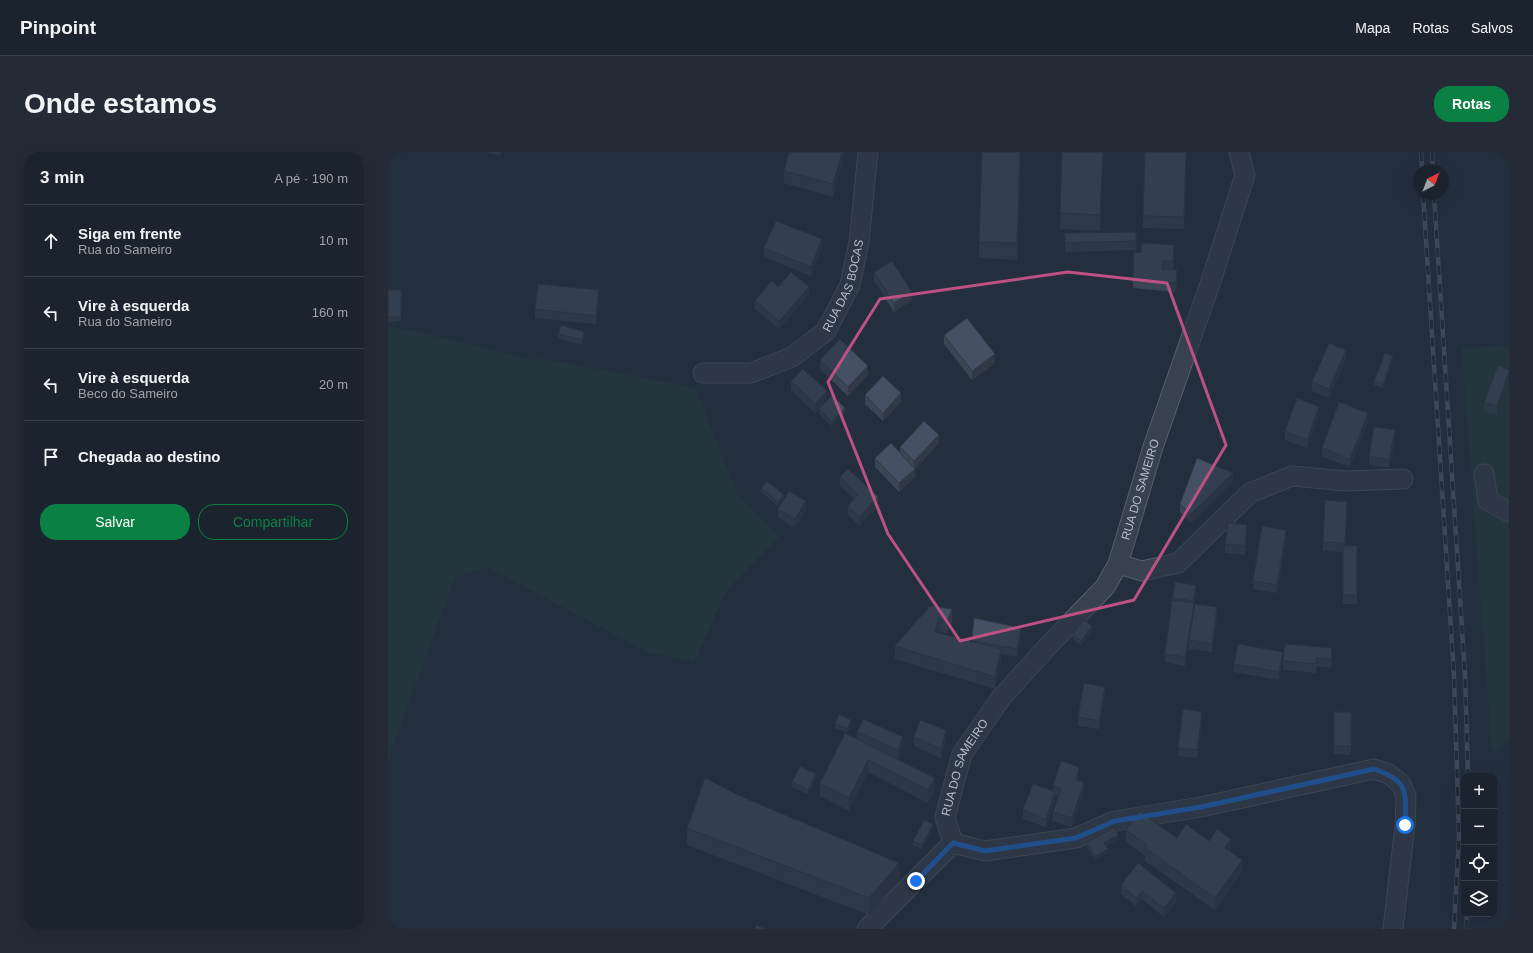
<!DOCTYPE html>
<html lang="pt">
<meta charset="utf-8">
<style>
body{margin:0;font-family:Helvetica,sans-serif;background:#242b36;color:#f1f3f6}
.controls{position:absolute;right:12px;bottom:12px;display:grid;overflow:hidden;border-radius:8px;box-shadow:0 4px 16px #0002}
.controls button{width:36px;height:36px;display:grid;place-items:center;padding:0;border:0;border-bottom:1px solid #39404a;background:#1b232e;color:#f1f3f6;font:20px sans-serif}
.compass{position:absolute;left:1025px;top:12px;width:36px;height:36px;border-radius:50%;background:#1b232e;box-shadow:0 4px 16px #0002;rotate:42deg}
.stop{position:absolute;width:12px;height:12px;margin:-9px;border:3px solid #1a73e8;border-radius:50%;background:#fff}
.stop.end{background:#1a73e8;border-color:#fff;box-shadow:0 1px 4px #0008}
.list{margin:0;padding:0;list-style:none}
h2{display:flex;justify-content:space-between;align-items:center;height:52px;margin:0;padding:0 16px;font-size:17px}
h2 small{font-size:13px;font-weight:400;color:#a0a4aa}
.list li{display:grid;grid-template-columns:26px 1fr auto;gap:12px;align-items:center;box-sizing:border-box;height:72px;padding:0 16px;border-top:1px solid #39404a}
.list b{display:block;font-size:15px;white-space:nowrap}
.list p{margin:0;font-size:13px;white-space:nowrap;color:#a0a4aa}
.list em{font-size:13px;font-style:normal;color:#a0a4aa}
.actions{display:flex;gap:8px;padding:12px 16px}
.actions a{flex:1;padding:9px 0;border:1px solid #0b8043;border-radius:16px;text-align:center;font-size:14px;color:#0b8043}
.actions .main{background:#0b8043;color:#fff}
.icon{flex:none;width:22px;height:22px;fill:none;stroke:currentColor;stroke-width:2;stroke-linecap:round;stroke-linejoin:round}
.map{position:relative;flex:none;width:1121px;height:777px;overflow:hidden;border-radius:16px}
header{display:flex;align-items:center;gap:24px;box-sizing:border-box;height:56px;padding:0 20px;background:#1b232e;border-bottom:1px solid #39404a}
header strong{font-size:19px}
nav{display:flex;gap:22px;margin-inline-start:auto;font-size:14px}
.intro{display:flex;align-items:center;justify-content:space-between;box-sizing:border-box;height:96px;padding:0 24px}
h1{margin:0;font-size:28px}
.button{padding:10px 18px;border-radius:16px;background:#0b8043;color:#fff;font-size:14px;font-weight:700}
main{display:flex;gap:24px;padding:0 24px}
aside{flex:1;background:#1b232e;border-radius:16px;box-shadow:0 4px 16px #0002}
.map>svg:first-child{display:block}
.green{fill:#263c3f}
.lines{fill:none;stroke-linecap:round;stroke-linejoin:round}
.minor-casing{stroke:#565f6c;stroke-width:21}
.minor{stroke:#38414e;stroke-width:19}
.rail-casing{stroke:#5a6575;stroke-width:4.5}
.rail{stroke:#1d2633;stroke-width:3;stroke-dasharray:9;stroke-linecap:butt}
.wall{fill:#3b4654}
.shaded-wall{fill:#303945}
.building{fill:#455162;stroke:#303945}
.route{stroke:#1a73e8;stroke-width:5}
.marked{fill:none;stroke:#bd5182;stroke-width:3;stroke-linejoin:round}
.labels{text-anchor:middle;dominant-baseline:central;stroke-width:3;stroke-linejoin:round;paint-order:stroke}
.street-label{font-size:12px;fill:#b4bcc9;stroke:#1d2633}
</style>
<header>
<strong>Pinpoint</strong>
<nav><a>Mapa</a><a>Rotas</a><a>Salvos</a></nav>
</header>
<div class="intro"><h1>Onde estamos</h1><a class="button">Rotas</a></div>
<main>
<aside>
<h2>3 min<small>A pé · 190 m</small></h2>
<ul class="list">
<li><svg class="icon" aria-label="ahead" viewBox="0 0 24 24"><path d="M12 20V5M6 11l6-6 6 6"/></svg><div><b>Siga em frente</b><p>Rua do Sameiro</p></div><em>10 m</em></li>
<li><svg class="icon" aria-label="left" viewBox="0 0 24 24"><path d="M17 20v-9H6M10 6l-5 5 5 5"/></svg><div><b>Vire à esquerda</b><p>Rua do Sameiro</p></div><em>160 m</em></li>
<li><svg class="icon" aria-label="left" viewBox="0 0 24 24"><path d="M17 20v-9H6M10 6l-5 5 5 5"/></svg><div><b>Vire à esquerda</b><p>Beco do Sameiro</p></div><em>20 m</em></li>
<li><svg class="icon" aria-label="arrive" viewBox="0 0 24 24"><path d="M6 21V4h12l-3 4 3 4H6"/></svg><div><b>Chegada ao destino</b></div></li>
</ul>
<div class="actions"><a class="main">Salvar</a><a>Compartilhar</a></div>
</aside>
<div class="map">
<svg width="1121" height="777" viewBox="0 0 1121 777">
<rect width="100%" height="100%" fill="#242f3e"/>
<path class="green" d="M0,173L148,209L152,206L307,236L350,344L391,385L338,439L306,510L259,500L100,415L67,425L0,607Z
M1115,194L1121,195V589L1104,600L1074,196Z"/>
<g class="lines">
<g class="minor-casing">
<g id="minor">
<path id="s1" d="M315,221H363L404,205L438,179L462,133L471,90L480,0"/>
<path d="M1096,322L1100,349L1121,360"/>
<path d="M730,412L754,419L790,411L862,341L904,324L958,329L1015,327"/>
<path id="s2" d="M565,691L557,665L574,602L613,546L661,493L717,435L730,412L765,295L824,126L857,23L851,0"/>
<path d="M565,691L597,699L688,686L727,669L813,655L986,617L1001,622L1013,632L1018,644L1017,673L1005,777"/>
<path d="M479,777L565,691"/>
</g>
</g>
<use href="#minor" class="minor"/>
<g class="rail-casing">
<path id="rail" d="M1033,0L1034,18
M1044,0L1045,18
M1035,42L1066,524L1071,684L1066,777
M1046,42L1077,524L1080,624
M1078,777L1079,762"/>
</g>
<use href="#rail" class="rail"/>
</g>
<path class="wall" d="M100,0H113L112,4L100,1Z
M457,0L445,45L396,31V19Z
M633,0L629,108L591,106V90Z
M674,0H715L712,79L672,77Z
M757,0H798L796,77L755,76Z
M748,80V98L677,100V81Z
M376,96H434L423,124L376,105Z
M786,102L785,118L789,127L788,140L745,136V128Z
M486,120L524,148L506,160L486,128Z
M0,138H13V169L0,170Z
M421,143L391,177L367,157V148Z
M211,147L208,172L147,166V157Z
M170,182L196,184L194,193L170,186Z
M556,183L607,211L584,228L556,192Z
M958,207L941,246L924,239V230Z
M432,208L480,223L460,244L432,217Z
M1005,208L995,236L986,233V229Z
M1110,213L1109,262L1096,259V250Z
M403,229L439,248L427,261L403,238Z
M477,243L513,250L495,269L477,252Z
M431,257L457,260L444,274L431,262Z
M931,263L919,296L897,288V279Z
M980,270L962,315L934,305V296Z
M1007,287L1001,316L981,313V304Z
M551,291L527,317V325L511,340L487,315V306L512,301V295Z
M452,325L490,354L471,373L460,363V354L466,347L452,334Z
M845,330L803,371L792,360V352Z
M373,336L396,346L418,358L407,376L390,365V357L394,350L390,354L373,340Z
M959,358L957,394H969V452H955V400L935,399V390Z
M859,382L857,403L837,401V392Z
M898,386L889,441L865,437V429Z
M808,438L806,453V459L797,514L777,510V502L785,446Z
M542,454L564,470L559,482L551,479L550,481L584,490L586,466L633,484L629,505L613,502V510L607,537L507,507V494Z
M829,464L824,500L801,497V488Z
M704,479L693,493L685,487V482Z
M944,505L943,516L929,514L928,521L895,518V509Z
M895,509L891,528L846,520V512Z
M717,543L711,577L690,574V565Z
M946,560H963V603L946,602Z
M814,568L809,606L790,604V596Z
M447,572H463L459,581L447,576Z
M469,580L515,594L510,607L494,600L547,638L540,651L480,620L461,659L432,644V631L469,588Z
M526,585L558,587L553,606L526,594Z
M691,624L690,628L696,639L684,675L665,669V660L670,644L667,643V649L658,675L635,667V658L665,639V634Z
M428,627L420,642L404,635V630Z
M299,676L511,728L481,763L299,693Z
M545,676L534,697L525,693V689Z
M738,678L789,686L821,689L843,699V700L854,720L827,758L757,709V704L738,690Z
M730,687L718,694L720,701L707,708L699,695V691Z
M750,711L788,749L776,765L754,747L748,754L733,742V733Z"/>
<path class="shaded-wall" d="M454,0H457L445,45V32Z
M632,0H633L629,108V91Z
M798,0L796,77V65Z
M434,87V96L423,124V115Z
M786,93V102L785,118V110Z
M421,135V143L391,177V169Z
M211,138V147L208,172V164Z
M524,140V148L506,160V151Z
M196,180V184L194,193V188Z
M958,198V207L941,246V237Z
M607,202V211L584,228V219Z
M1005,204V208L995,236V232Z
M480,214V223L460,244V235Z
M1121,219V228L1109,262V254Z
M439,239V248L427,261V252Z
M513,241V250L495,269V261Z
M931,255V263L919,296V288Z
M457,256V260L444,274V270Z
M980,261V270L962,315V307Z
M1007,278V287L1001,316V308Z
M551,283V291L527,317V325L511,340V331L526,317V309Z
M845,321V330L803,371V362Z
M396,343V347L390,354V350Z
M490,345V354L471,373V365Z
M418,349V358L407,376V367Z
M959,350V358L957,400V391Z
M859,373V382L857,403V394Z
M898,378V386L889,441V433Z
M808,433L806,453V459L797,514V505Z
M829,455V464L824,500V492Z
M564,457V470L559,482V469Z
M551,466V479L547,493V480Z
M704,474V479L693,493V489Z
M633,476V484L629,505V497Z
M944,496V505L943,516V507Z
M613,497V510L607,537V525Z
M895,500V509L891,528V520Z
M717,535V543L711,577V569Z
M814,560V568L809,606V598Z
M463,568V572L459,581V577Z
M558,578V587L553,606V597Z
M515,585V594L510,607V598Z
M480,608V620L461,659V646Z
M691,615V624L688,636V628Z
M428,622V627L420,642V638Z
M547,626V638L540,651V638Z
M696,630V639L684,675V666Z
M667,640V649L658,675V667Z
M545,672V676L534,697V693Z
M730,683V687L716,695V691Z
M843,687V699L837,709V696Z
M720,697V701L707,708V704Z
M854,708V720L827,758V746Z
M511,711V728L481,763V746Z
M754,739V747L748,754V746Z
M788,741V749L776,765V756Z"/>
<path class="building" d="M401,0H454L445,32L396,19Z
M594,0H632L629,91L591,90Z
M674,0H715L712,63L672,61Z
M757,0H798L796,65L755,64Z
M388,69L434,87L423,115L376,96Z
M748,80V89L677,91V81Z
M754,91L786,93L785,110L775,109L774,117L789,118L788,131L745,128L746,100L753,101Z
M504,109L524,140L506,151L486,120Z
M403,120L421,135L391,169L367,148L384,129L390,135Z
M150,132L211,138L208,164L147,157Z
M0,138H13V165H0Z
M579,166L607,202L584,219L556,183Z
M173,173L196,180L194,188L170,182Z
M452,187L480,214L460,235L432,208Z
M941,191L958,198L941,237L924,230Z
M997,201L1005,204L995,232L986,229Z
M1110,213L1121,218V219L1109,254L1096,250Z
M415,217L439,239L427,252L403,229Z
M495,224L513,241L495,261L477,243Z
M444,243L457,256L444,270L431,257Z
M909,246L931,255L919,288L897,279Z
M951,250L980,261L962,307L934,296Z
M536,269L551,283L526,309L512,295Z
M986,275L1007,278L1001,308L981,304Z
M503,291L527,317L511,331L487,306Z
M809,306L845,321L803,362L792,352Z
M460,317L490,345L471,365L460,354L470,343L452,325Z
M379,329L396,343L390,350L373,336Z
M401,339L418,349L407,367L390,357Z
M937,348L959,350L957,391L935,390Z
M840,371L859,373L857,394L837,392Z
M874,374L898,378L889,433L865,429Z
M955,394H969V443H955Z
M787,430L808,433L805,449L785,446Z
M784,448L806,451L797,505L777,502Z
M807,452L829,455L824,492L801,488Z
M542,454L564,457L559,469L551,466L547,480L613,497L607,525L507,494Z
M586,466L633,476L629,497L584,489Z
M696,468L704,474L693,489L685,482Z
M850,492L895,500L891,520L846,512Z
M897,492L944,496L943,507L929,506L928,512L895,509Z
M696,531L717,535L711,569L690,565Z
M795,557L814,560L809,598L790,596Z
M946,560H963V594H946Z
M451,562L463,568L459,577L447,572Z
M475,567L515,585L510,598L469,580Z
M532,568L558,578L553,597L526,585Z
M457,581L547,626L540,638L480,608L461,646L432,631Z
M673,609L691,615L688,628L696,630L684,666L665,660L673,636L665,634Z
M412,614L428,622L420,638L404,630Z
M317,626L352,644L511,711L481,746L299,676Z
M645,632L667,640L658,667L635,658Z
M751,659L789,686L798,672L821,689L829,677L843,687L837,696L854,708L827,746L757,696L759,693L738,678Z
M536,668L545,672L534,693L525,689Z
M726,675L730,683L716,691L720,697L707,704L699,691Z
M750,711L788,741L776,756L754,739L748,746L733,733Z
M368,773L378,777H367Z"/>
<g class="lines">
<path class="route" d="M528,729L565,691L597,699L688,686L727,669L813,655L986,617C1021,629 1018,639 1017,673"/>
</g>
<path d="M0 0H1121V777H0ZM680,120L779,131L838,293L746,448L572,489L500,382L440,230L492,147Z" fill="#242f3e" fill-opacity=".55" fill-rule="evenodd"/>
<path class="marked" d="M680,120L779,131L838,293L746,448L572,489L500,382L440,230L492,147Z"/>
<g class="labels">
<g class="street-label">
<text stroke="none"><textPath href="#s1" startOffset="184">RUA DAS BOCAS</textPath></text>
<text stroke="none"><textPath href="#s2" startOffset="417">RUA DO SAMEIRO</textPath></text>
<text stroke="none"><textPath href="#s2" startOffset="81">RUA DO SAMEIRO</textPath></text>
</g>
</g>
</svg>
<div class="controls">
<button>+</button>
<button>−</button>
<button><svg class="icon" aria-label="locate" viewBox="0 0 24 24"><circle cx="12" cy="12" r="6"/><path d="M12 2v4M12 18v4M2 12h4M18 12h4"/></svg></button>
<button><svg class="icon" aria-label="layers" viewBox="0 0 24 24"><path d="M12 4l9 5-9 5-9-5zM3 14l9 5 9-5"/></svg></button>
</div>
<svg class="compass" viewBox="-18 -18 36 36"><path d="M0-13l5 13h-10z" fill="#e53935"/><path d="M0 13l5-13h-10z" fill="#a0a4aa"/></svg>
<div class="stop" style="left:1017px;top:673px"></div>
<div class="stop end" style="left:528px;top:729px"></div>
</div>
</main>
